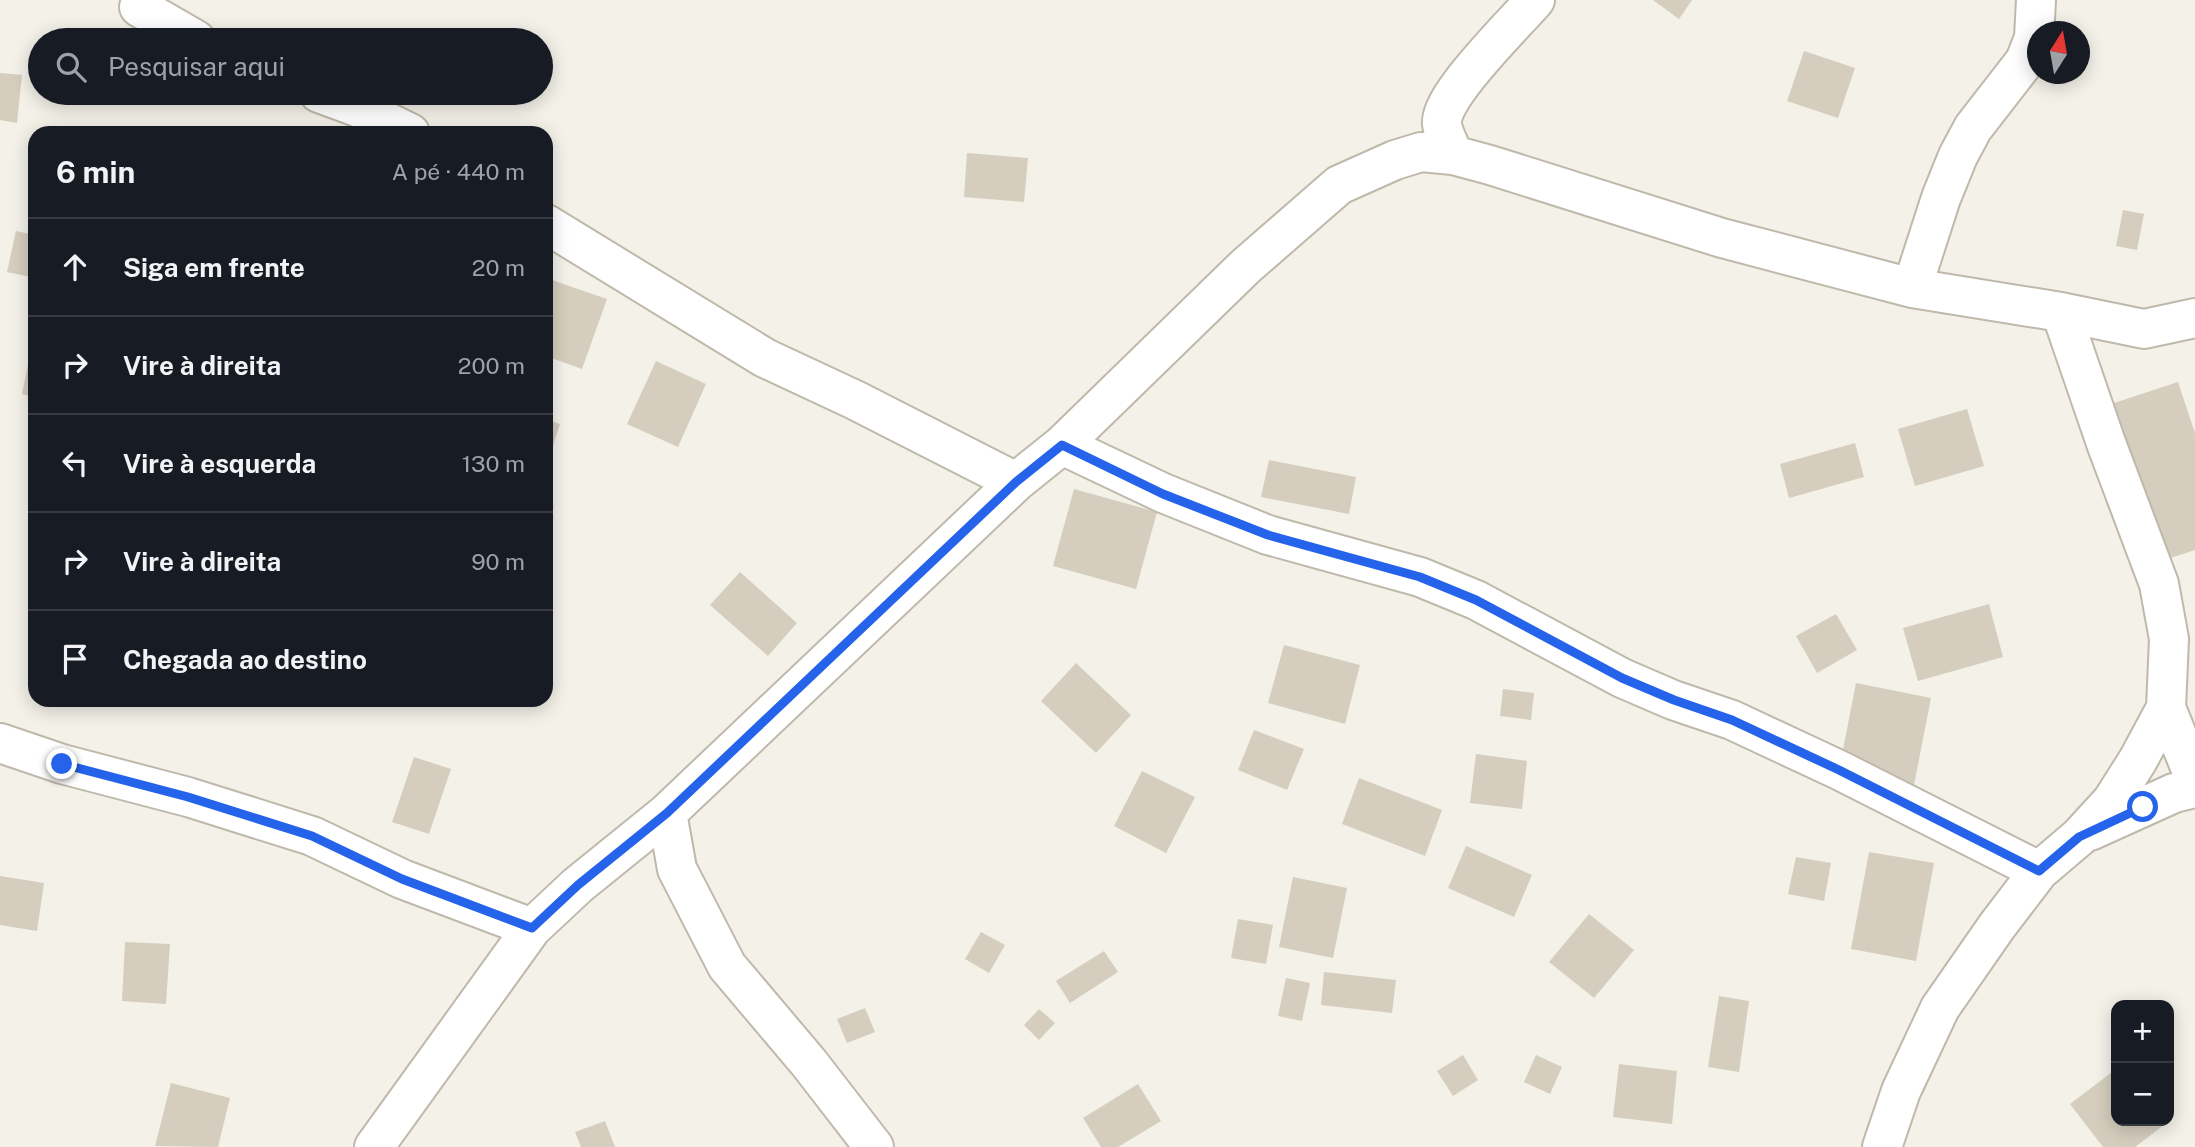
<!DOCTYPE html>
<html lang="pt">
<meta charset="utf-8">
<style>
body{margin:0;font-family:"Public Sans",sans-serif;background:#20242c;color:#f1f3f6}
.controls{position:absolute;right:21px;bottom:21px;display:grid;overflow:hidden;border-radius:14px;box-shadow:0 4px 18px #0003}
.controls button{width:63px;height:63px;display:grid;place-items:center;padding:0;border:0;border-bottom:2px solid #363941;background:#171b24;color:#f1f3f6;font:35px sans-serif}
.compass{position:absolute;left:2027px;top:21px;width:63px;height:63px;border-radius:50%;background:#171b24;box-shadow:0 4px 18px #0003;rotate:11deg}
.stop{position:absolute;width:21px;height:21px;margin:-16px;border:5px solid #2563eb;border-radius:50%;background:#fff}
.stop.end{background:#2563eb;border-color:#fff;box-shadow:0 2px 7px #0008}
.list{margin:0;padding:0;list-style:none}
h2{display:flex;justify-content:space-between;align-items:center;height:91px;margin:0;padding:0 28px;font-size:30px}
h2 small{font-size:23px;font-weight:400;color:#9ea1a6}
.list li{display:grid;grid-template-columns:46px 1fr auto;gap:21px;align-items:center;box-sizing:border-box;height:98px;padding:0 28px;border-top:2px solid #363941}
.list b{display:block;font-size:26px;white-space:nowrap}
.list em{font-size:23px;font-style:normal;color:#9ea1a6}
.icon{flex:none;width:38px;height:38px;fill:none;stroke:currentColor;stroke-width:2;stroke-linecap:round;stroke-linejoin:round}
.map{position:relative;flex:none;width:2195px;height:1147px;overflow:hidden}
.search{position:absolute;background:#171b24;box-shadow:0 4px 18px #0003;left:28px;top:28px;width:525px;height:77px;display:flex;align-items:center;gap:18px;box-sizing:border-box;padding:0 24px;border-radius:38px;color:#9ea1a6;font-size:26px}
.panel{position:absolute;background:#171b24;box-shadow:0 4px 18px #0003;left:28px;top:126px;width:525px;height:581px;border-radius:21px}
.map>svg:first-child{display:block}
.building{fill:#d5cebe}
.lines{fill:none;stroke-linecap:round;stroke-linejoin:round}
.minor-casing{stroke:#bfb9ab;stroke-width:42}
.minor{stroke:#fff;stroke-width:38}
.route{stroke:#2563eb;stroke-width:9}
</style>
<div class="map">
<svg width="2195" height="1147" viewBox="0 0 2195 1147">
<rect width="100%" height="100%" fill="#f3f1e8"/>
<path class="building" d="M1653,0H1692L1679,19Z
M1804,51L1855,68L1838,118L1787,101Z
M0,73L22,75L17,123L0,120Z
M967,153L1028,158L1024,202L964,197Z
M2123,210L2144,214L2137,250L2116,246Z
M16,231L35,235V278L7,272Z
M546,278L607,299L582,369L546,356Z
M34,334H35V397L22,394Z
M656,361L706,384L678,447L627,424Z
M2178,382L2195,433V550L2158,562L2105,406Z
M1967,409L1984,466L1915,486L1898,429Z
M546,419L560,424L547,464H546Z
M1855,443L1864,477L1789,498L1780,464Z
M1269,460L1356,477L1349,514L1261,497Z
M1074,489L1157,512L1136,589L1053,566Z
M740,572L797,623L768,656L710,605Z
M1989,604L2003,657L1918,681L1903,628Z
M1836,614L1857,650L1817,673L1796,636Z
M1284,645L1360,665L1345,724L1268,703Z
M1076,663L1131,715L1096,753L1041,701Z
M1856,683L1931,698L1914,785L1839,770Z
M1503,689L1534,693L1531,720L1500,716Z
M1254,730L1304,749L1287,790L1238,770Z
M1476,754L1527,761L1522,809L1470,803Z
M414,757L451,769L429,834L392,822Z
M1142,771L1195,797L1166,853L1114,826Z
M1359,778L1442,810L1425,856L1342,824Z
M1466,846L1532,875L1514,917L1448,888Z
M1869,852L1934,863L1916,961L1851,949Z
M1796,857L1831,863L1824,901L1788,894Z
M0,876L44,883L37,931L0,925Z
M1293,877L1347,888L1333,958L1279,947Z
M1589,914L1634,950L1594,998L1549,962Z
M1238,919L1273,925L1266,964L1231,958Z
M981,932L1005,945L989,973L965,959Z
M125,942L170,944L166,1004L122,1001Z
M1104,951L1118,972L1070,1003L1056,981Z
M1324,972L1396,980L1392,1013L1321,1005Z
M1286,978L1310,983L1302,1021L1278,1016Z
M1719,996L1749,1001L1739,1072L1708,1067Z
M865,1008L875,1032L847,1043L837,1019Z
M1039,1009L1055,1023L1039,1040L1024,1025Z
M1463,1055L1478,1080L1453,1096L1437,1071Z
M1536,1055L1562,1067L1550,1094L1524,1082Z
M1619,1064L1677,1071L1672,1124L1613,1117Z
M2116,1069V1121H2169L2135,1147H2103L2070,1104Z
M171,1083L230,1098L218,1147L155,1146Z
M1138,1084L1161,1121L1118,1147H1101L1083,1118Z
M605,1121L615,1147H581L575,1132Z"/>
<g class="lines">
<g class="minor-casing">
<path id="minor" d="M139,7L196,40
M319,93L357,107L410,133
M1453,155C1450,145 1443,134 1442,124C1438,98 1516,22 1535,0
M546,224L765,358L855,400L1016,482
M1912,288L1941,198L1958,156L1973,128L2025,61L2034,38L2036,0
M1062,445L1163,493L1268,535L1420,577L1476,600L1622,678L1673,700L1732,720L1839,770L2039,871
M2166,708L2195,779
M0,743L62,764L188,797L312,836L402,879L532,928
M667,813L677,869L727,966L809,1063L874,1147
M2090,831L2174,793L2195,788
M374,1147L532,928L578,885L667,813L1016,482L1062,445L1246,266L1339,185L1395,160L1421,152L1453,155L1490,165L1722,238L1912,288L2061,312L2144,329L2195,318
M1882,1147L1901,1091L1940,1008L1997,926L2039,871L2079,837L2112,801L2138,760L2166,708L2169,639L2159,584L2106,443L2061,312"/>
</g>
<use href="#minor" class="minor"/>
</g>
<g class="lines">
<path class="route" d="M62,764L188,797L312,836L402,879L532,928L578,885L667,813L1016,482L1062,445L1163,494L1268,535L1420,577L1476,600L1622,678L1674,700L1732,720L1839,770L2039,871L2079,837L2143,807"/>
</g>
</svg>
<div class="controls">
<button>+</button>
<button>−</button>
</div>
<svg class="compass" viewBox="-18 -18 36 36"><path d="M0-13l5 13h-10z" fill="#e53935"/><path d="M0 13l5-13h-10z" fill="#9ea1a6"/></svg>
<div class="stop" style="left:2143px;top:807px"></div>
<div class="stop end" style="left:62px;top:764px"></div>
<div class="search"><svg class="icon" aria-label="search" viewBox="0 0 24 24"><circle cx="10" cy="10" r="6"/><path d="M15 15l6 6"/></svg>Pesquisar aqui</div>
<section class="panel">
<h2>6 min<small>A pé · 440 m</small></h2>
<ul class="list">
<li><svg class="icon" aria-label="ahead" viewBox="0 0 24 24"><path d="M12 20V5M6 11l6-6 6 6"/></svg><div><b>Siga em frente</b></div><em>20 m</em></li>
<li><svg class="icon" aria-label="right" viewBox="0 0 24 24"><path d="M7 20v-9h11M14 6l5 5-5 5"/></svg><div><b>Vire à direita</b></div><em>200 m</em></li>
<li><svg class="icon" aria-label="left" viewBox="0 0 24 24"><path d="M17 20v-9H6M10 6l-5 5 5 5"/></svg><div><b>Vire à esquerda</b></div><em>130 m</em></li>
<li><svg class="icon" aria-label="right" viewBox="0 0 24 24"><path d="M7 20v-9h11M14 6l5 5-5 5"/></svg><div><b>Vire à direita</b></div><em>90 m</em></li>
<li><svg class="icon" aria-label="arrive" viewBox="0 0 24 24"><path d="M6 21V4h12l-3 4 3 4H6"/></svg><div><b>Chegada ao destino</b></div></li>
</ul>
</section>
</div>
